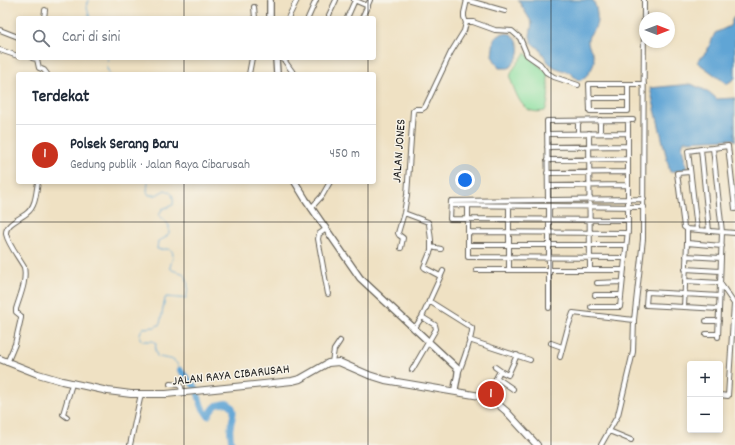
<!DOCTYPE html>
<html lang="id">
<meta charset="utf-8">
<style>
body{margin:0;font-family:Dekko,sans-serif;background:#f6f6f7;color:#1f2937}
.controls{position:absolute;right:12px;bottom:12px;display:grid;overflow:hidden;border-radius:4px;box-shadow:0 2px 6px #0003}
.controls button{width:36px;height:36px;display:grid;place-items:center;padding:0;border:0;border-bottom:1px solid #e0e1e3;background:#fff;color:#1f2937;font:20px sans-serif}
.compass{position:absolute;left:639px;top:12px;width:36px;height:36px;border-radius:50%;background:#fff;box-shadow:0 2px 6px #0003;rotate:90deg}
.you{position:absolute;left:465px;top:180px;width:14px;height:14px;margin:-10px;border:3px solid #fff;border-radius:50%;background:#1a73e8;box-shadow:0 0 0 6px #1a73e833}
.badge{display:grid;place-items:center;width:26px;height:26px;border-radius:50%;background:#c8321e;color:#fff;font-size:13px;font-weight:700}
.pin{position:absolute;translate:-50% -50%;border:2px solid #fff;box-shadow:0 1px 4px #0006}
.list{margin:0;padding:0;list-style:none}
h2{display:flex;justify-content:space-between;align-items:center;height:52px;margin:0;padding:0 16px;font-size:17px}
h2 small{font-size:13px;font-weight:400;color:#747a83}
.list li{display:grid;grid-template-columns:26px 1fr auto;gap:12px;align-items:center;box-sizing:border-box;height:60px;padding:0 16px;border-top:1px solid #e0e1e3}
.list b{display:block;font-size:15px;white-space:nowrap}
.list p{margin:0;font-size:13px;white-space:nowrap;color:#747a83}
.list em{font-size:13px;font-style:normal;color:#747a83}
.icon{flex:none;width:22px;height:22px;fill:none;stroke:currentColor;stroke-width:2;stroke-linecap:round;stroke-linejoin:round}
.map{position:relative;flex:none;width:735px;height:445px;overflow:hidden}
.search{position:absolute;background:#fff;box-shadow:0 2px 6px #0003;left:16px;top:16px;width:360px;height:44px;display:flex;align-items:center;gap:10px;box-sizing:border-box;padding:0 14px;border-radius:4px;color:#747a83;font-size:15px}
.panel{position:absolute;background:#fff;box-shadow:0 2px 6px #0003;left:16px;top:72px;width:360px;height:112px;border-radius:4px}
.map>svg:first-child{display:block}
.green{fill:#8ce0a1;stroke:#547e5e}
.water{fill:#60a5d5;stroke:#3e6078}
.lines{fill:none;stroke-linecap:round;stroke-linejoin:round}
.stream{stroke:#60a5d5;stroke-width:1}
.river{stroke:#60a5d5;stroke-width:6}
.street-casing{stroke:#666156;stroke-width:6}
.secondary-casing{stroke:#666156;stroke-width:8}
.primary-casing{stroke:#666156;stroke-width:8}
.street{stroke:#fff;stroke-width:4}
.secondary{stroke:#fff;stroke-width:5.5}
.primary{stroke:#fff;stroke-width:6}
.grid{fill:none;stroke:#1c1c1c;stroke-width:1;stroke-opacity:0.55}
.labels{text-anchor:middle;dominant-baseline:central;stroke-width:3;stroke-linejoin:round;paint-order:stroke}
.street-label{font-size:13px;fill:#1c1c1c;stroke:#f7f3e8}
</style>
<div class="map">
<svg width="735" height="445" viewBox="0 0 735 445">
<rect width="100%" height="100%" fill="#f7f3e8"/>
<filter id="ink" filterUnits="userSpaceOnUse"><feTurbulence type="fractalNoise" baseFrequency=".025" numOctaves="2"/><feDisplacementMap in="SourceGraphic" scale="8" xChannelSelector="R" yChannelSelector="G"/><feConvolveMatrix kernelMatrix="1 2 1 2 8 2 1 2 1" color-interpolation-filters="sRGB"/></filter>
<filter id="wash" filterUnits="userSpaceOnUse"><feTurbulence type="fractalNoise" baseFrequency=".012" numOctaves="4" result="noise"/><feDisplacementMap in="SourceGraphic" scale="16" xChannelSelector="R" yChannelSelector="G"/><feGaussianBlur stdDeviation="0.9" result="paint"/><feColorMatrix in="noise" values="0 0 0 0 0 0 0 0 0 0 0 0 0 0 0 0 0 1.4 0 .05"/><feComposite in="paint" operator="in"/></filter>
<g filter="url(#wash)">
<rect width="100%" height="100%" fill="#efe1c3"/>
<path class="green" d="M525,53L548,73C547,86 551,99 545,111C521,116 517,95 510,78L512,71Z"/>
<path class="water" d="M518,0H593C597,8 599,20 595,28C593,32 589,34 588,39C587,45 591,49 593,54C597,64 589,75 581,80H578L570,73L554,67L548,62L539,48L532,44L530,36L532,23Z
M735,17V78L727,84L697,62L707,51L715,33L730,26L733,18Z
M503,33L511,34C524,46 521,56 509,68H499L492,56L494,39Z
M691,84L709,92L717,99L735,98V141L733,139H730L684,141L682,147L687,169L670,172L650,88Z"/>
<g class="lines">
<path class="stream" d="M88,0L87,8L90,18
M108,58L107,69L110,74
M148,182L147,192L149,195H156L165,190C173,192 174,198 173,205L162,209L159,216L169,225V233L165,238L158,241L157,249C161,250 162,249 167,249C178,249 170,264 170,268C174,272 177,271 182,273C190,277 188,291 186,298C180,299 173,297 166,297L165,299L160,324L155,327L143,328C140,332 138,337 142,341H153L156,344L155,350L157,356C170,361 174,355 180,370"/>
<path class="river" d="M180,370L196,388L202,407L208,416C216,406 212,405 227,403C238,408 232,417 231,425C229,431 231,439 232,445"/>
</g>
</g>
<g filter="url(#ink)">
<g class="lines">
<g class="street-casing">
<path id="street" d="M354,0L368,6
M466,0L505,11
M254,7L255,18
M329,15L336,0
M44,18L45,10
M288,18L297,0
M308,18L316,0
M347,18L355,0
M362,18L370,0
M466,22H473L495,30L512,31L520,38L527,55L540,64L546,72L554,77L578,85
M0,30L18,37
M0,50L18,56
M32,58L37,59L39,68L44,70L47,74
M276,59L282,58L284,60L294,74
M249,74L252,58
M628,84V111H590L589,84H644
M590,98H628
M600,120V133
M578,133V121
M589,133L590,270
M547,134L628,133
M547,147L628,146
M547,160L628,159
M690,172L677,173L684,227L687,229V243L684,307L719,309
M547,173L628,172
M548,186L628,185
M548,200L547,121L633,120
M451,205L644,207
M509,205V270
M468,206V257L625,258
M549,206V308
M311,208L322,196L330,182
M735,209L728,146L713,148L722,232L735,233
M404,213L428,222L429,224L431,240V250L424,267L425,268L440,276
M628,220L450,219L451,201L644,199
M326,229L319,234L318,239L328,294
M687,229L722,232L718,337
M697,229L688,151L701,149
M709,231L701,149L713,148
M468,232L628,233
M687,243L722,246
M468,245H626
M431,247L441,249
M401,248L403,238L399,235L398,233L404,213L407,195L413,111L415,109H422L425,107L451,52L464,31L466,23L464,17V13L467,0
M686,256L721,258
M685,269L720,271
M476,270H624
M685,281L720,283L735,305
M597,283L622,282
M595,295H621
M429,301L472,328C473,334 462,365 459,371
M591,307H620L628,230V120
M684,307L646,305L647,292L720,296
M706,321H719
M414,329L422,317L443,271
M706,334H718
M469,340L530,360
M551,343L562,347
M560,357L568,327L573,313L634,320
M332,362L334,350L340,341
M7,363L15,344L21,318V316L16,312V309C20,296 27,281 24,267C19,258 8,244 6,234C5,224 20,219 27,213C36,206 36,193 38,182
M495,367L502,372L508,375L517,355
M412,370L436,329L435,325L422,317
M497,378L513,389
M170,384L179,385L181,387L182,393
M720,395L728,396L734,304
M486,397L500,371
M67,417L63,414L72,384
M609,431L631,440
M130,445L141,394
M601,445L618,415L633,352L634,320L643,239L644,0"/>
</g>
<g class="secondary-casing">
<path id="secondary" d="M270,18V0
M276,58L277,74
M295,182L306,200L360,278L458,369C459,376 455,383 455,391"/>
</g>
<g class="primary-casing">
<path id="primary" d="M0,359L38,374L62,381L108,391L131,394H166L292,381L300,379L328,363L339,362L369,375L385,380L486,397L493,400L506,411L537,445"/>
</g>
<use href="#street" class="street"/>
<use href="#secondary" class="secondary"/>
<use href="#primary" class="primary"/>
</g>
</g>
<path class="grid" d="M184,0V18M368,0V18M551,0V445M184,58V74M368,58V74M184,182V445M368,182V445M0,222H735"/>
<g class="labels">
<g class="street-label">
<text transform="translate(400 151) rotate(-86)">JALAN JONES</text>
<text transform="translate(231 376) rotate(-6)">JALAN RAYA CIBARUSAH</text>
</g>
</g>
</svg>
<div class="controls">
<button>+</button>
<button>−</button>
</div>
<svg class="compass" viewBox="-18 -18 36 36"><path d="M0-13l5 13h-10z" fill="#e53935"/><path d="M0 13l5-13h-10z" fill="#747a83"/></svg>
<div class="you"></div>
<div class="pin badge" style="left:491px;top:394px">1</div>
<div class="search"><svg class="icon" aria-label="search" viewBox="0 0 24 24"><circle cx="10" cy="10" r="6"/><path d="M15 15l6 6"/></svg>Cari di sini</div>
<section class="panel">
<h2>Terdekat<small></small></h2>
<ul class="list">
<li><span class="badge">1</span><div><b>Polsek Serang Baru</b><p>Gedung publik · Jalan Raya Cibarusah</p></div><em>450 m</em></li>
</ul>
</section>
</div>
